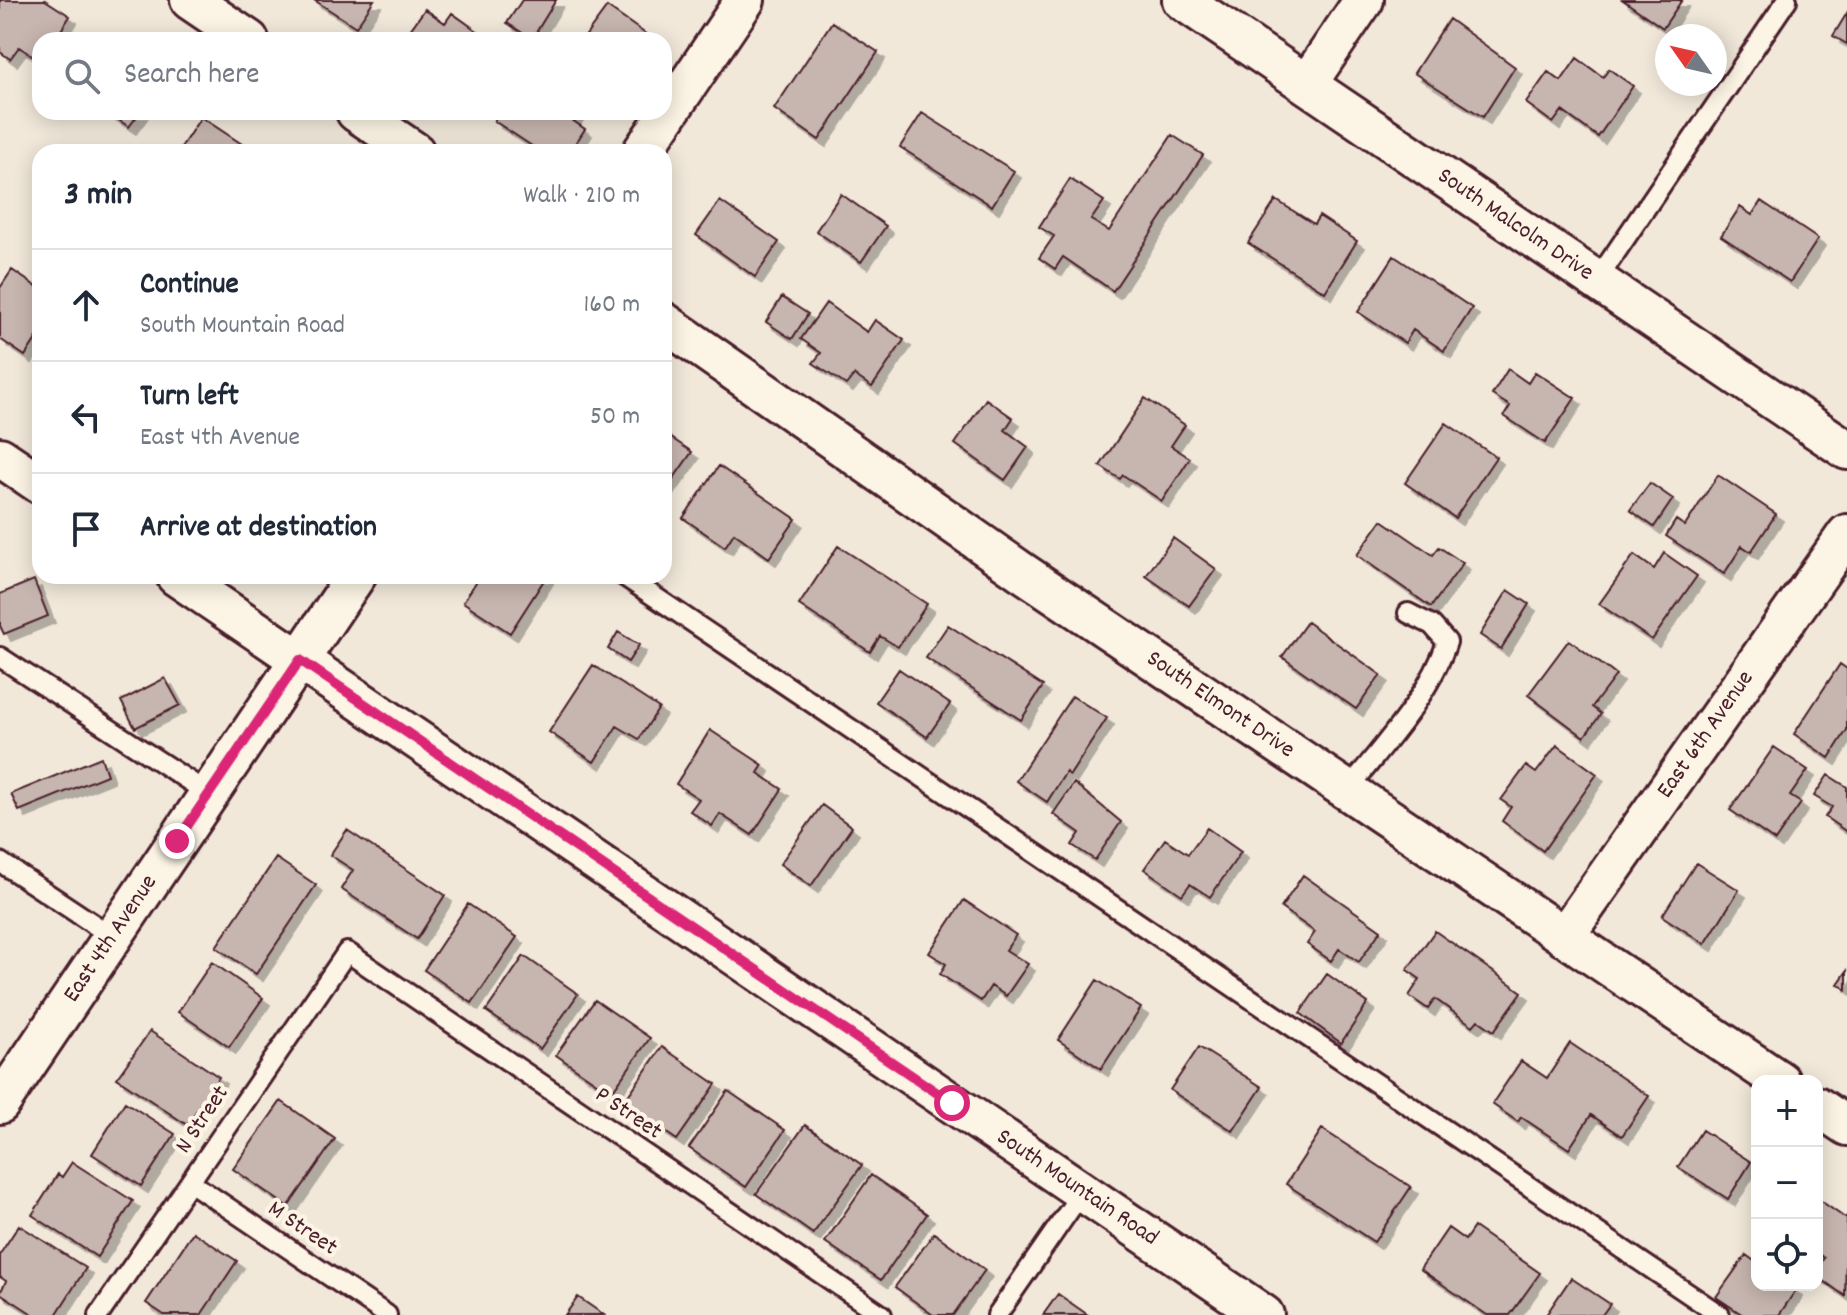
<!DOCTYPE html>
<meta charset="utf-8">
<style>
body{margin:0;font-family:Dekko,sans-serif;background:#f6f6f7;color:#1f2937}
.controls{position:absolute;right:24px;bottom:24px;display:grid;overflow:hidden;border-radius:16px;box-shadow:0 4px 20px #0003}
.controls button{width:72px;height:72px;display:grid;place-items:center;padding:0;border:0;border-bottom:2px solid #e0e1e3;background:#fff;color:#1f2937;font:40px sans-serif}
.compass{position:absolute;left:1655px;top:24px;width:72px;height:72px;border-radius:50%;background:#fff;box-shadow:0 4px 20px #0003;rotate:304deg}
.stop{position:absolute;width:24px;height:24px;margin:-18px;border:6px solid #db2777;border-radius:50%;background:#fff}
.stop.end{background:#db2777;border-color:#fff;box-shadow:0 2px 8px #0008}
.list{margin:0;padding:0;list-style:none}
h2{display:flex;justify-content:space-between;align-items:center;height:104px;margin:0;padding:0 32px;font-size:34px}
h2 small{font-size:26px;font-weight:400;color:#747a83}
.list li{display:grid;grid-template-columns:52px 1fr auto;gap:24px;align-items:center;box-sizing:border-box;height:112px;padding:0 32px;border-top:2px solid #e0e1e3}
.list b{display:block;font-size:30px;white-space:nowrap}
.list p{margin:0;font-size:26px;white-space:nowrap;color:#747a83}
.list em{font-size:26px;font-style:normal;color:#747a83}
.icon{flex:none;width:44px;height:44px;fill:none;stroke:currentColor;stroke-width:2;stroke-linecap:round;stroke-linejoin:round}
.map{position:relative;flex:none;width:1847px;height:1315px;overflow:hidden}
.search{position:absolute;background:#fff;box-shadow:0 4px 20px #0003;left:32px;top:32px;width:640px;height:88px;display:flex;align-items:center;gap:20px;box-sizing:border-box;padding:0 28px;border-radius:24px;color:#747a83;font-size:30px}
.panel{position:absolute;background:#fff;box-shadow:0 4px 20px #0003;left:32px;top:144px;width:640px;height:440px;border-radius:24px}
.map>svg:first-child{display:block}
.building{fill:#c7b6af;stroke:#4a1f2b;stroke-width:2;filter:url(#shadow)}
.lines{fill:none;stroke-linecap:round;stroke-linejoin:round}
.lane-casing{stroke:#4a1f2b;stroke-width:24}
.street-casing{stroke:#4a1f2b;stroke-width:44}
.lane{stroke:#fcf5e5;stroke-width:18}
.street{stroke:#fcf5e5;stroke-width:38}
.route{stroke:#db2777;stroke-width:10}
.labels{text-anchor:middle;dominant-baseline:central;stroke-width:8;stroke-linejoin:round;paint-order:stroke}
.street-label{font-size:24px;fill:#4a1f2b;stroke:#fcf5e5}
</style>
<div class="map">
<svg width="1847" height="1315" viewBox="0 0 1847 1315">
<defs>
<filter id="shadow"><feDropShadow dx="7" dy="7" stdDeviation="0" flood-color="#0004"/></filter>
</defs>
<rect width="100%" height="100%" fill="#f1e8da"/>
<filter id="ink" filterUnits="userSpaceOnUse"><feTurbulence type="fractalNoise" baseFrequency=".0125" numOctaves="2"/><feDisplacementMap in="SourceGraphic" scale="16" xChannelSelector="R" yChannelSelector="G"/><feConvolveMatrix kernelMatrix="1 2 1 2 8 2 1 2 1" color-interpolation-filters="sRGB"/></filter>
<g filter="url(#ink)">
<path class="building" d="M0,0H45L70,16L55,40H40V61L19,47L10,59L0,52Z
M314,0H374L356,27Z
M522,0H556L532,39L507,23Z
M1623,0H1682L1663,28Z
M607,7L650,37L648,40L584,38Z
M425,9L445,23L452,13L490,40H403Z
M1847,13V44L1833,36Z
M1449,19L1515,67L1483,117L1414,73Z
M832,22L878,52L819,140L774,109Z
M1577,58L1603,77L1609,69L1633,86L1598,137L1562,111L1553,123L1526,103L1548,72L1561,81Z
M107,112H140L129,127Z
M500,112H577L572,120L585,129L570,152H541L494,121Z
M922,113L1014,171L992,206L900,147Z
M201,117L254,152H178Z
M1172,135L1203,155L1113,291L1063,257L1055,269L1039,258L1054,236L1039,227L1070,179L1104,201L1091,220L1109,231Z
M841,194L886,226L861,262L816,231Z
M1276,200L1314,224L1319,216L1357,241L1325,292L1248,243Z
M720,201L779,242L755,277L696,235Z
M1761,201L1818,239L1790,282L1721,236L1740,207L1752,215Z
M1394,256L1472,308L1444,351L1413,330L1405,343L1358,312Z
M12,270L37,287L40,282V333L25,356L0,339V288Z
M782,297L808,314L792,339L766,322Z
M826,303L867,332L875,320L904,340L872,387L854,375L846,385L813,363L821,353L801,339Z
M1508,369L1528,383L1535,372L1575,398L1545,443L1504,416L1510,406L1492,395Z
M1145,398L1185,425L1171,446L1190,458L1162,501L1123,475L1120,479L1100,466Z
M986,399L1013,418L1005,430L1028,447L1005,480L955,444Z
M1446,423L1496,457L1455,518L1405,483Z
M664,433L692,452L664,492Z
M719,466L796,519L769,558L734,533L725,547L683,518Z
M1718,475L1776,514L1751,552L1742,546L1724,574L1666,536L1676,520L1685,526Z
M1650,483L1673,499L1654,527L1630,510Z
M1382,520L1433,555L1439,547L1463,563L1431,607L1357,555Z
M1173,538L1216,569L1189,606L1146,576Z
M838,546L927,604L898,647L880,636L870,652L799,605Z
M1664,553L1697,576L1652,640L1599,604L1634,555L1654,569Z
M480,576H545L546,577L510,633L463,602Z
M34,580L48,616L4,634L0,626V594Z
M1508,590L1529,604L1501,649L1480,635Z
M1307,622L1381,675L1356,709L1282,657Z
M948,625L1043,686L1021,720L926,658Z
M618,632L639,645L628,662L608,649Z
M1569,640L1616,675L1592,707L1601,714L1584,737L1528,695Z
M1840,664L1847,669V730L1829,758L1794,734Z
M593,665L659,708L639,739L617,726L594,762L549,732Z
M899,669L950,704L927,737L876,702Z
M165,678L180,705L135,728L121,701Z
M1072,696L1107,718L1070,775L1066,772L1047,802L1016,781Z
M710,730L763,765L758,773L782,789L752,835L720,814L712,826L690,811L699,799L676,784Z
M1557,745L1597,774L1543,851L1502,821L1511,807L1501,800L1526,766L1536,773Z
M1774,747L1808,770L1790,796L1801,803L1775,841L1730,810Z
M101,757L107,775L19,811L11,794Z
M1828,775L1847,787V832L1825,817L1832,807L1814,796Z
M1074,783L1121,822L1095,860L1072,845L1080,833L1053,814Z
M822,805L852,827L811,886L780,864Z
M1207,828L1241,852L1210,897L1190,884L1182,895L1144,869L1165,839L1188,854Z
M347,830L445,895L417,939L341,889L353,870L330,855Z
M276,858L316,885L256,974L216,947Z
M1696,863L1739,890L1705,944L1662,916Z
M1303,875L1381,930L1359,962L1339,949L1331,961L1307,944L1315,932L1281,908Z
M964,900L1016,935L1006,950L1028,964L1006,996L991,986L981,1001L940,974L946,964L929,953Z
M468,904L517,937L472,1003L424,970Z
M1435,931L1522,992L1494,1031L1478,1020L1473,1026L1435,999L1428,1009L1409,996L1420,979L1407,970Z
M524,956L578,994L540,1049L486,1011Z
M212,962L263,998L229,1047L178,1012Z
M1847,971V990L1838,984Z
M1327,974L1368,1003L1341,1043L1300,1013Z
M1097,980L1141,1008L1101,1069L1058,1040Z
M595,1000L650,1038L611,1093L556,1055Z
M150,1031L219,1077L187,1125L117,1078Z
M1570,1043L1649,1096L1622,1136L1591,1115L1569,1149L1521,1117L1518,1122L1492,1104L1521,1061L1547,1078Z
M662,1047L716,1084L677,1140L623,1103Z
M1199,1047L1262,1087L1233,1131L1170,1090Z
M728,1091L785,1130L746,1187L689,1148Z
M281,1101L335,1139L288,1207L233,1169Z
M125,1102L175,1134L141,1186L92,1154Z
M805,1125L862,1165L813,1234L756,1194Z
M1322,1129L1411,1187L1374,1242L1286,1184Z
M1702,1130L1751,1162L1728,1199L1678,1167Z
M72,1162L133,1201L97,1257L32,1215L58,1174L62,1177Z
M871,1175L927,1214L881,1280L825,1242Z
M1818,1199L1845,1218L1847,1216L1845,1296L1817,1276V1268L1824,1258L1817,1253Z
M19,1225L86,1268L56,1315H34L0,1293L6,1281L0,1277V1254Z
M1474,1227L1540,1273L1510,1315H1487L1420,1269L1448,1228L1465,1240Z
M193,1232L237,1261L201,1315H164L146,1303Z
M934,1233L985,1270L953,1315H933L895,1287Z
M1746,1255L1757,1263V1285H1789L1796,1290L1779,1315H1743L1716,1297Z
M1571,1278L1610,1304L1602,1315H1546Z
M1058,1294L1088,1315H1043Z
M578,1297L604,1315H565Z"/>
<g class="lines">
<g class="lane-casing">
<path id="lane" d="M1597,280L1787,0
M624,576L1720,1315
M0,657L209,794
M1347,791C1383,745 1429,697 1447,642L1432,625L1408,613
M0,862L113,937
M190,1182L387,1315
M99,1315L347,952L882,1315
M997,1315L1082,1192"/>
</g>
<g class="street-casing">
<path id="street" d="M190,0L249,40
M1182,0L1847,450
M1307,84L1364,0
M356,112L415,152
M642,152L745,0
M664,322L1022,572L1780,1081
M0,457L40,484
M176,576L1264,1315
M1564,937L1847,534
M0,1104L356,576
M1817,1106L1847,1126"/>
</g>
<use href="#lane" class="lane"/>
<use href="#street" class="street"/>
</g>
</g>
<g class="lines" filter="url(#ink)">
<path class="route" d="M177,841L300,660L952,1103"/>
</g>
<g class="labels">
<g class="street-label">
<text transform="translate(1515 225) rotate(34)">South Malcolm Drive</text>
<text transform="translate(1220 705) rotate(34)">South Elmont Drive</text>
<text transform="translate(1706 735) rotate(-55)">East 6th Avenue</text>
<text transform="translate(111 939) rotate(-56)">East 4th Avenue</text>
<text transform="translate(628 1114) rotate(34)">P Street</text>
<text transform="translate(203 1120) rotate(-56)">N Street</text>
<text transform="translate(1077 1188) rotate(34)">South Mountain Road</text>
<text transform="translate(302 1229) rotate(34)">M Street</text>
</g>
</g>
</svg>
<div class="controls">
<button>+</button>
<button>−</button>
<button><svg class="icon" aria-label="locate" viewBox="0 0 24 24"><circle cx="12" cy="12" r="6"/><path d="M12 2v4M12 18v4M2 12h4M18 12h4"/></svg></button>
</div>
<svg class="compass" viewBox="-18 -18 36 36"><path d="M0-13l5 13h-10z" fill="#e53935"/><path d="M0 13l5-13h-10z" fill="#747a83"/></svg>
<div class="stop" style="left:952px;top:1103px"></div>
<div class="stop end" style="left:177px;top:841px"></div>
<div class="search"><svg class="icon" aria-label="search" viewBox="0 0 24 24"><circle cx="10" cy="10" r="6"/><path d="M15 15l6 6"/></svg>Search here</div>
<section class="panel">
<h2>3 min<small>Walk · 210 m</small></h2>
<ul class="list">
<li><svg class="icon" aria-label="ahead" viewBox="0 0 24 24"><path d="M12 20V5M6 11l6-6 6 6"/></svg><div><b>Continue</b><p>South Mountain Road</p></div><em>160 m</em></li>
<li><svg class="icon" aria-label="left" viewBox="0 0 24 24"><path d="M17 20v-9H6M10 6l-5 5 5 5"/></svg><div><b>Turn left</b><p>East 4th Avenue</p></div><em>50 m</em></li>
<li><svg class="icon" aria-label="arrive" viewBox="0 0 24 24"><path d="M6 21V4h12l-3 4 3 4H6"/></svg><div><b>Arrive at destination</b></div></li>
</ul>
</section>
</div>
